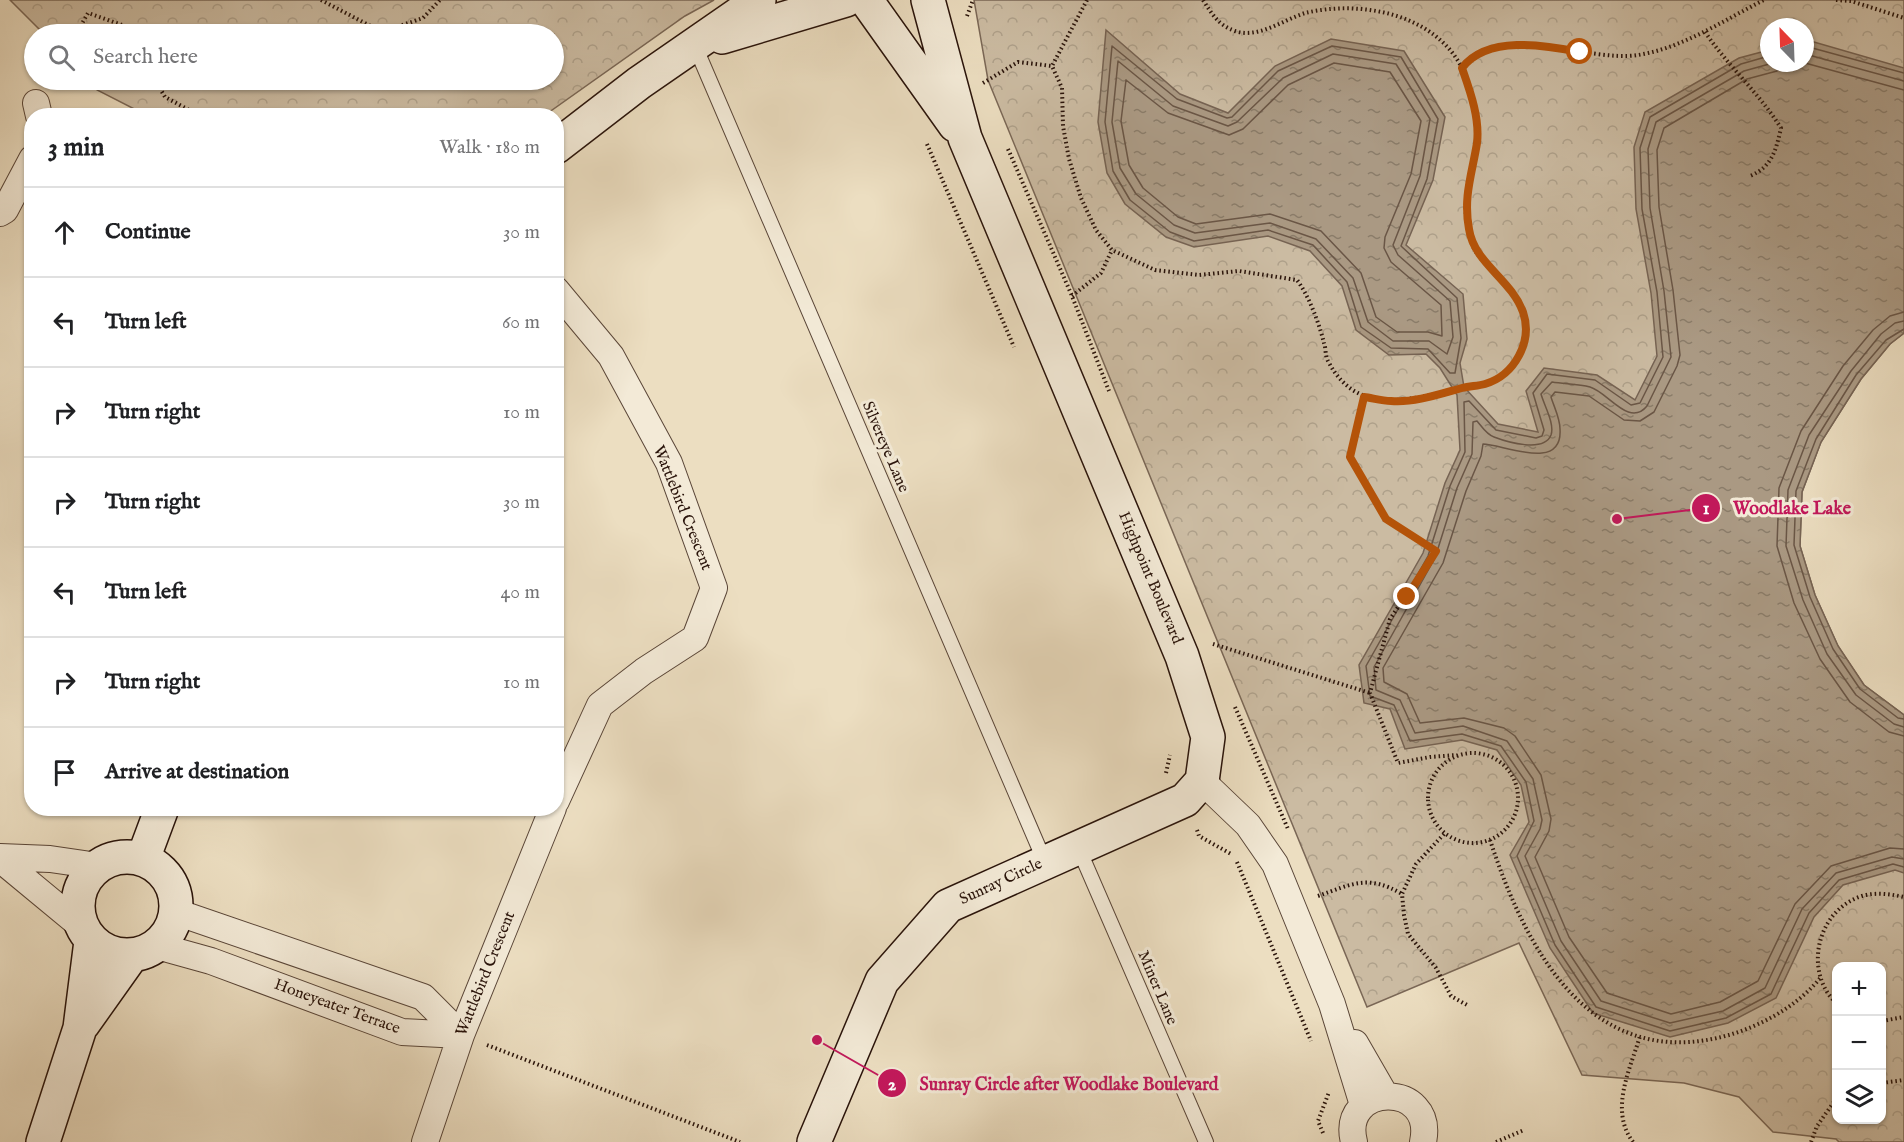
<!DOCTYPE html>
<meta charset="utf-8">
<style>
body{margin:0;font-family:"IM FELL English",serif;background:#f6f6f6;color:#202124}
.controls{position:absolute;right:18px;bottom:18px;display:grid;overflow:hidden;border-radius:12px;box-shadow:0 2px 4px #0004}
.controls button{width:54px;height:54px;display:grid;place-items:center;padding:0;border:0;border-bottom:2px solid #e0e0e0;background:#fff;color:#202124;font:30px sans-serif}
.compass{position:absolute;left:1760px;top:18px;width:54px;height:54px;border-radius:50%;background:#fff;box-shadow:0 2px 4px #0004;rotate:337deg}
.stop{position:absolute;width:18px;height:18px;margin:-14px;border:4px solid #b45309;border-radius:50%;background:#fff}
.stop.end{background:#b45309;border-color:#fff;box-shadow:0 2px 6px #0008}
.list{margin:0;padding:0;list-style:none}
h2{display:flex;justify-content:space-between;align-items:center;height:78px;margin:0;padding:0 24px;font-size:26px}
h2 small{font-size:20px;font-weight:400;color:#757577}
.list li{display:grid;grid-template-columns:39px 1fr auto;gap:18px;align-items:center;box-sizing:border-box;height:90px;padding:0 24px;border-top:2px solid #e0e0e0}
.list b{display:block;font-size:22px;white-space:nowrap}
.list em{font-size:20px;font-style:normal;color:#757577}
.icon{flex:none;width:33px;height:33px;fill:none;stroke:currentColor;stroke-width:2;stroke-linecap:round;stroke-linejoin:round}
.map{position:relative;flex:none;width:1904px;height:1142px;overflow:hidden}
.search{position:absolute;background:#fff;box-shadow:0 2px 4px #0004;left:24px;top:24px;width:540px;height:66px;display:flex;align-items:center;gap:15px;box-sizing:border-box;padding:0 21px;border-radius:33px;color:#757577;font-size:22px}
.panel{position:absolute;background:#fff;box-shadow:0 2px 4px #0004;left:24px;top:108px;width:540px;height:708px;border-radius:24px}
.map>svg:first-child{display:block}
.park{fill:url(#park-crowns);stroke:#7a6756;stroke-width:1.5;fill-rule:evenodd}
.water{fill:url(#water-ripples);stroke:#766353;stroke-width:1.5}
.lines{fill:none;stroke-linecap:round;stroke-linejoin:round}
.shore{stroke:#6a5646;stroke-width:1.5}
.lane-casing{stroke:#5a4638;stroke-width:16}
.street-casing{stroke:#5a4638;stroke-width:28}
.secondary-casing{stroke:#29130a;stroke-width:36}
.path{stroke:#29130a;stroke-width:4;stroke-dasharray:1.5 3;stroke-linecap:butt}
.lane{stroke:#f3ead7;stroke-width:14}
.street{stroke:#f3ead7;stroke-width:26}
.secondary{stroke:#f3ead7;stroke-width:33}
.route{stroke:#b45309;stroke-width:8}
.labels{text-anchor:middle;dominant-baseline:central;stroke-width:6;stroke-linejoin:round;paint-order:stroke}
.street-label{font-size:16px;fill:#29130a;stroke:#f3ead7}
.leader{fill:none;stroke:#c2185b;stroke-width:2}
.callout-dot{fill:#c2185b;stroke:#f3ead7;stroke-width:2}
.mark-label{font-size:18px;text-anchor:middle;font-weight:bold;fill:#fff}
.callout-label{font-size:18px;text-anchor:middle;font-weight:bold;fill:#c2185b;stroke:#f3ead7;stroke-width:6;stroke-linejoin:round;paint-order:stroke}
</style>
<div class="map">
<svg width="1904" height="1142" viewBox="0 0 1904 1142">
<defs>
<pattern id="park-crowns" width="20" height="18" patternUnits="userSpaceOnUse" patternTransform="scale(1.5)"><rect width="20" height="18" fill="#cbbba2"/><path d="M2 6a3 3 0 1 1 6 0M12 15a3 3 0 1 1 6 0" fill="none" stroke="#aea08a"/></pattern>
<pattern id="water-ripples" width="26" height="14" patternUnits="userSpaceOnUse" patternTransform="scale(1.5)"><rect width="26" height="14" fill="#aa9983"/><path d="M2 4q2-2 4 0t4 0M15 11q2-2 4 0t4 0" fill="none" stroke="#8a7c69"/></pattern>
</defs>
<rect width="100%" height="100%" fill="#ecdec1"/>
<filter id="stains"><feTurbulence type="fractalNoise" baseFrequency=".00333" numOctaves="4"/><feColorMatrix values="0 0 0 0 .2 0 0 0 0 .09 0 0 0 0 .02 0 0 0 .5 -.17"/></filter>
<radialGradient id="worn" r=".72"><stop offset=".6" stop-color="#630" stop-opacity="0"/><stop offset="1" stop-color="#630" stop-opacity=".3"/></radialGradient>
<path class="park" d="M10,0H714L685,16L545,115H146L97,90L87,80H554V34H44Z
M974,0H1904V333L1890,344L1861,379L1821,442L1802,492L1800,546L1815,595L1838,646L1864,685L1904,715V1142H1839L1836,1139L1773,1132L1739,1097L1684,1083L1582,1075L1519,943L1367,1007L988,80ZM1769,27H1805V63H1769ZM1836,966H1882V1120H1836Z"/>
<path class="water" d="M1106,30L1180,94L1228,113L1275,66L1331,39L1404,51L1445,117L1433,180L1406,245L1463,294L1467,339L1460,363L1464,387L1498,424L1538,432L1526,391L1544,368L1597,375L1635,400L1657,356L1651,293L1636,209L1634,147L1645,112L1739,58L1769,50V63H1805L1807,40L1904,68V333L1890,344L1861,379L1821,442L1802,492L1800,546L1815,595L1838,646L1864,685L1904,715V873L1895,870L1843,885L1814,917L1776,998L1728,1023L1670,1037L1593,1013L1550,948L1510,855L1529,822L1521,785L1497,750L1462,740L1405,749L1390,709L1364,703L1359,665L1423,553L1445,483L1460,450L1457,395L1440,368L1426,354L1389,355L1356,330L1342,286L1310,251L1268,236L1194,247L1166,237L1125,204L1107,173L1098,122Z"/>
<g class="lines">
<path class="shore" d="M1112,46L1177,99L1227,118L1232,117L1278,71L1332,46L1401,57L1438,119L1427,179L1401,246L1457,298L1461,338L1455,373H1450L1428,349L1391,348L1361,327L1347,282L1313,245L1268,230L1194,241L1170,232L1130,200L1113,171L1105,122Z
M1805,46L1904,73
M1333,54L1396,64L1430,119L1420,176L1393,245L1398,255L1450,301L1453,337L1447,354L1429,341H1393L1368,322L1353,278L1316,239L1270,223L1195,233L1174,225L1136,194L1120,168L1112,122L1118,61L1173,106L1228,126L1237,122L1283,78Z
M1805,54L1904,81
M1769,56L1741,64L1650,117L1640,148L1642,209L1657,292L1663,357L1640,403L1631,405L1595,380L1547,374L1533,393L1544,430L1542,436L1536,438L1496,430L1469,401L1464,402L1465,452L1450,486L1428,556L1366,666L1370,696L1394,705L1410,741L1462,734L1501,746L1526,782L1534,821L1517,856L1555,945L1596,1007L1670,1031L1726,1018L1771,994L1809,913L1839,880L1893,864L1904,867
M1334,63L1390,72L1421,121L1411,174L1385,237L1384,248L1391,262L1441,305L1442,336L1428,332H1397L1376,317L1361,273L1321,231L1270,214L1196,224L1178,217L1143,188L1129,165L1121,121L1126,80L1168,113L1229,135L1243,129L1288,85Z
M1773,63L1744,71L1656,122L1648,149L1650,208L1664,291L1671,357L1647,406C1629,428 1608,392 1590,387C1578,384 1564,384 1552,382L1541,394C1544,405 1555,424 1551,435C1544,453 1507,442 1494,437C1487,435 1482,427 1477,421L1473,422L1472,454L1457,488L1435,558L1374,667L1376,690L1400,700L1415,733L1463,726L1507,741L1533,779L1542,820L1540,829L1525,856L1561,941L1601,1001L1670,1023L1723,1011L1765,988L1802,909L1836,873L1892,857L1904,859
M1787,63L1777,71L1747,79L1664,128L1657,150L1659,207L1673,290L1680,355L1677,366L1654,412L1640,421L1624,420L1589,396L1555,392L1551,397C1554,407 1560,418 1560,429C1563,473 1502,444 1483,444L1481,456L1466,491L1443,563L1383,668L1384,682L1407,694L1420,723L1464,718L1504,728L1515,736L1541,775L1551,819L1549,831L1535,857L1569,937L1607,993L1671,1014L1720,1002L1758,981L1795,904L1831,866L1890,848L1904,849
M1805,63L1904,90
M1904,312L1890,316L1873,330L1843,366L1801,431L1779,488L1777,546L1794,603L1820,659L1850,702L1889,732L1904,736
M1904,321L1895,323L1881,334L1851,371L1809,435L1788,490L1786,546L1803,600L1827,654L1856,695L1894,724L1904,727
M1904,329L1886,340L1856,375L1816,439L1796,491L1794,545L1810,597L1833,649L1860,689L1898,718L1904,719"/>
<g class="lane-casing">
<path id="lane" d="M695,46L1045,862
M1078,847L1206,1142"/>
</g>
<g class="street-casing">
<path id="street" d="M36,103L39,116
M0,213L5,210L32,159
M556,290L611,356L669,463L714,588L695,638L644,671L600,705L556,801
M1202,781L1248,825L1275,864L1332,1004L1363,1105
M0,857L50,859L98,866
M0,859L81,926
M176,912L423,997L461,1035
M157,946L211,961L402,1032L461,1035
M1355,1043L1385,1095
M425,1142L461,1035L553,808
M1354,1142C1339,1083 1436,1080 1423,1142"/>
</g>
<g class="secondary-casing">
<path id="secondary" d="M866,0L955,125
M722,37L846,0
M556,147L639,83L759,0
M78 906a49 49 0 1 1 98 0a49 49 0 1 1-98 0Z
M143,859L162,808
M83,1024L132,955
M43,1142L80,1028L91,941
M814,1142L882,981L948,906L1185,800L1202,781L1208,737L1182,656L965,138L928,0"/>
</g>
<path class="path" d="M321,0L382,32L423,18L440,0
M1087,0L1052,66L1062,88L1063,126L1069,159L1081,198L1096,230L1112,250L1155,270L1199,275L1239,271L1297,280C1309,296 1319,323 1324,343C1326,348 1325,356 1328,361C1361,425 1424,393 1477,385C1501,382 1526,357 1527,332C1528,297 1493,277 1476,252C1470,243 1467,228 1466,217C1464,191 1472,168 1476,144C1480,121 1472,88 1462,68C1434,13 1360,0 1305,13C1283,20 1258,39 1235,31C1218,25 1212,14 1203,0
M1836,0L1851,1L1904,18
M967,16L973,0
M1705,32C1728,66 1759,93 1781,128C1776,150 1772,167 1750,176
M76,34L88,13L125,26L130,34
M1462,68C1498,20 1588,63 1638,55C1683,48 1724,20 1764,0
M155,80L165,97L200,116
M983,83L1018,62L1052,66
M927,144L1014,347
M1008,149L1072,296L1109,391
M1072,296L1101,273L1112,250
M1364,397L1350,457L1386,519L1436,551L1390,619L1370,693L1398,763L1430,757L1457,755
M1213,644L1370,693
M1235,707L1288,829
M1428 798a45 45 0 1 1 90 0a45 45 0 1 1-90 0Z
M1166,773L1170,755
M1197,830L1199,836L1231,854
M1444,834L1416,864L1402,894L1404,915L1408,934L1436,968L1451,996L1467,1005
M1490,840C1526,950 1591,1074 1729,1035C1763,1025 1799,1005 1821,977
M1237,862L1311,1041
M1318,896C1352,884 1368,874 1402,894
M1836,1003C1803,971 1817,910 1862,896C1876,892 1890,894 1904,897
M1882,1021L1904,1017
M487,1045L740,1142
M1882,1083L1904,1080
M1323,1133L1318,1121L1329,1092
M1496,1142L1524,1130
M1633,1142C1609,1110 1630,1070 1640,1036
M1811,1142L1817,1126L1836,1099"/>
<use href="#lane" class="lane"/>
<use href="#street" class="street"/>
<use href="#secondary" class="secondary"/>
</g>
<g class="lines">
<path class="route" d="M1407,597L1436,551L1386,519L1350,457L1364,397C1372,398 1382,401 1391,401C1414,403 1440,394 1462,388C1470,386 1478,386 1485,384C1515,375 1533,341 1523,312C1511,279 1474,263 1469,229C1463,197 1472,174 1477,143C1480,118 1470,91 1462,68C1487,35 1544,45 1580,52"/>
</g>
<g class="labels">
<g class="street-label">
<text transform="translate(885 447) rotate(67)">Silvereye Lane</text>
<text transform="translate(682 508) rotate(68)">Wattlebird Crescent</text>
<text transform="translate(1150 578) rotate(67)">Highpoint Boulevard</text>
<text transform="translate(1001 882) rotate(-25)">Sunray Circle</text>
<text transform="translate(486 974) rotate(-68)">Wattlebird Crescent</text>
<text transform="translate(1157 988) rotate(67)">Miner Lane</text>
<text transform="translate(337 1007) rotate(20)">Honeyeater Terrace</text>
</g>
</g>
<path class="leader" d="M1617 519L1706 508M817 1040L892 1083"/>
<g class="callout-dot">
<circle cx="1617" cy="519" r="6"/>
<circle cx="817" cy="1040" r="6"/>
<circle cx="1706" cy="508" r="15"/>
<circle cx="892" cy="1083" r="15"/>
</g>
<g class="mark-label">
<text x="1706" y="514">1</text>
<text x="892" y="1090">2</text>
</g>
<g class="callout-label">
<text x="1792" y="514">Woodlake Lake</text>
<text x="1069" y="1090">Sunray Circle after Woodlake Boulevard</text>
</g>
<rect width="100%" height="100%" filter="url(#stains)"/>
<rect width="100%" height="100%" fill="url(#worn)"/>
</svg>
<div class="controls">
<button>+</button>
<button>−</button>
<button><svg class="icon" aria-label="layers" viewBox="0 0 24 24"><path d="M12 4l9 5-9 5-9-5zM3 14l9 5 9-5"/></svg></button>
</div>
<svg class="compass" viewBox="-18 -18 36 36"><path d="M0-13l5 13h-10z" fill="#e53935"/><path d="M0 13l5-13h-10z" fill="#757577"/></svg>
<div class="stop" style="left:1580px;top:52px"></div>
<div class="stop end" style="left:1407px;top:597px"></div>
<div class="search"><svg class="icon" aria-label="search" viewBox="0 0 24 24"><circle cx="10" cy="10" r="6"/><path d="M15 15l6 6"/></svg>Search here</div>
<section class="panel">
<h2>3 min<small>Walk · 180 m</small></h2>
<ul class="list">
<li><svg class="icon" aria-label="ahead" viewBox="0 0 24 24"><path d="M12 20V5M6 11l6-6 6 6"/></svg><div><b>Continue</b></div><em>30 m</em></li>
<li><svg class="icon" aria-label="left" viewBox="0 0 24 24"><path d="M17 20v-9H6M10 6l-5 5 5 5"/></svg><div><b>Turn left</b></div><em>60 m</em></li>
<li><svg class="icon" aria-label="right" viewBox="0 0 24 24"><path d="M7 20v-9h11M14 6l5 5-5 5"/></svg><div><b>Turn right</b></div><em>10 m</em></li>
<li><svg class="icon" aria-label="right" viewBox="0 0 24 24"><path d="M7 20v-9h11M14 6l5 5-5 5"/></svg><div><b>Turn right</b></div><em>30 m</em></li>
<li><svg class="icon" aria-label="left" viewBox="0 0 24 24"><path d="M17 20v-9H6M10 6l-5 5 5 5"/></svg><div><b>Turn left</b></div><em>40 m</em></li>
<li><svg class="icon" aria-label="right" viewBox="0 0 24 24"><path d="M7 20v-9h11M14 6l5 5-5 5"/></svg><div><b>Turn right</b></div><em>10 m</em></li>
<li><svg class="icon" aria-label="arrive" viewBox="0 0 24 24"><path d="M6 21V4h12l-3 4 3 4H6"/></svg><div><b>Arrive at destination</b></div></li>
</ul>
</section>
</div>
